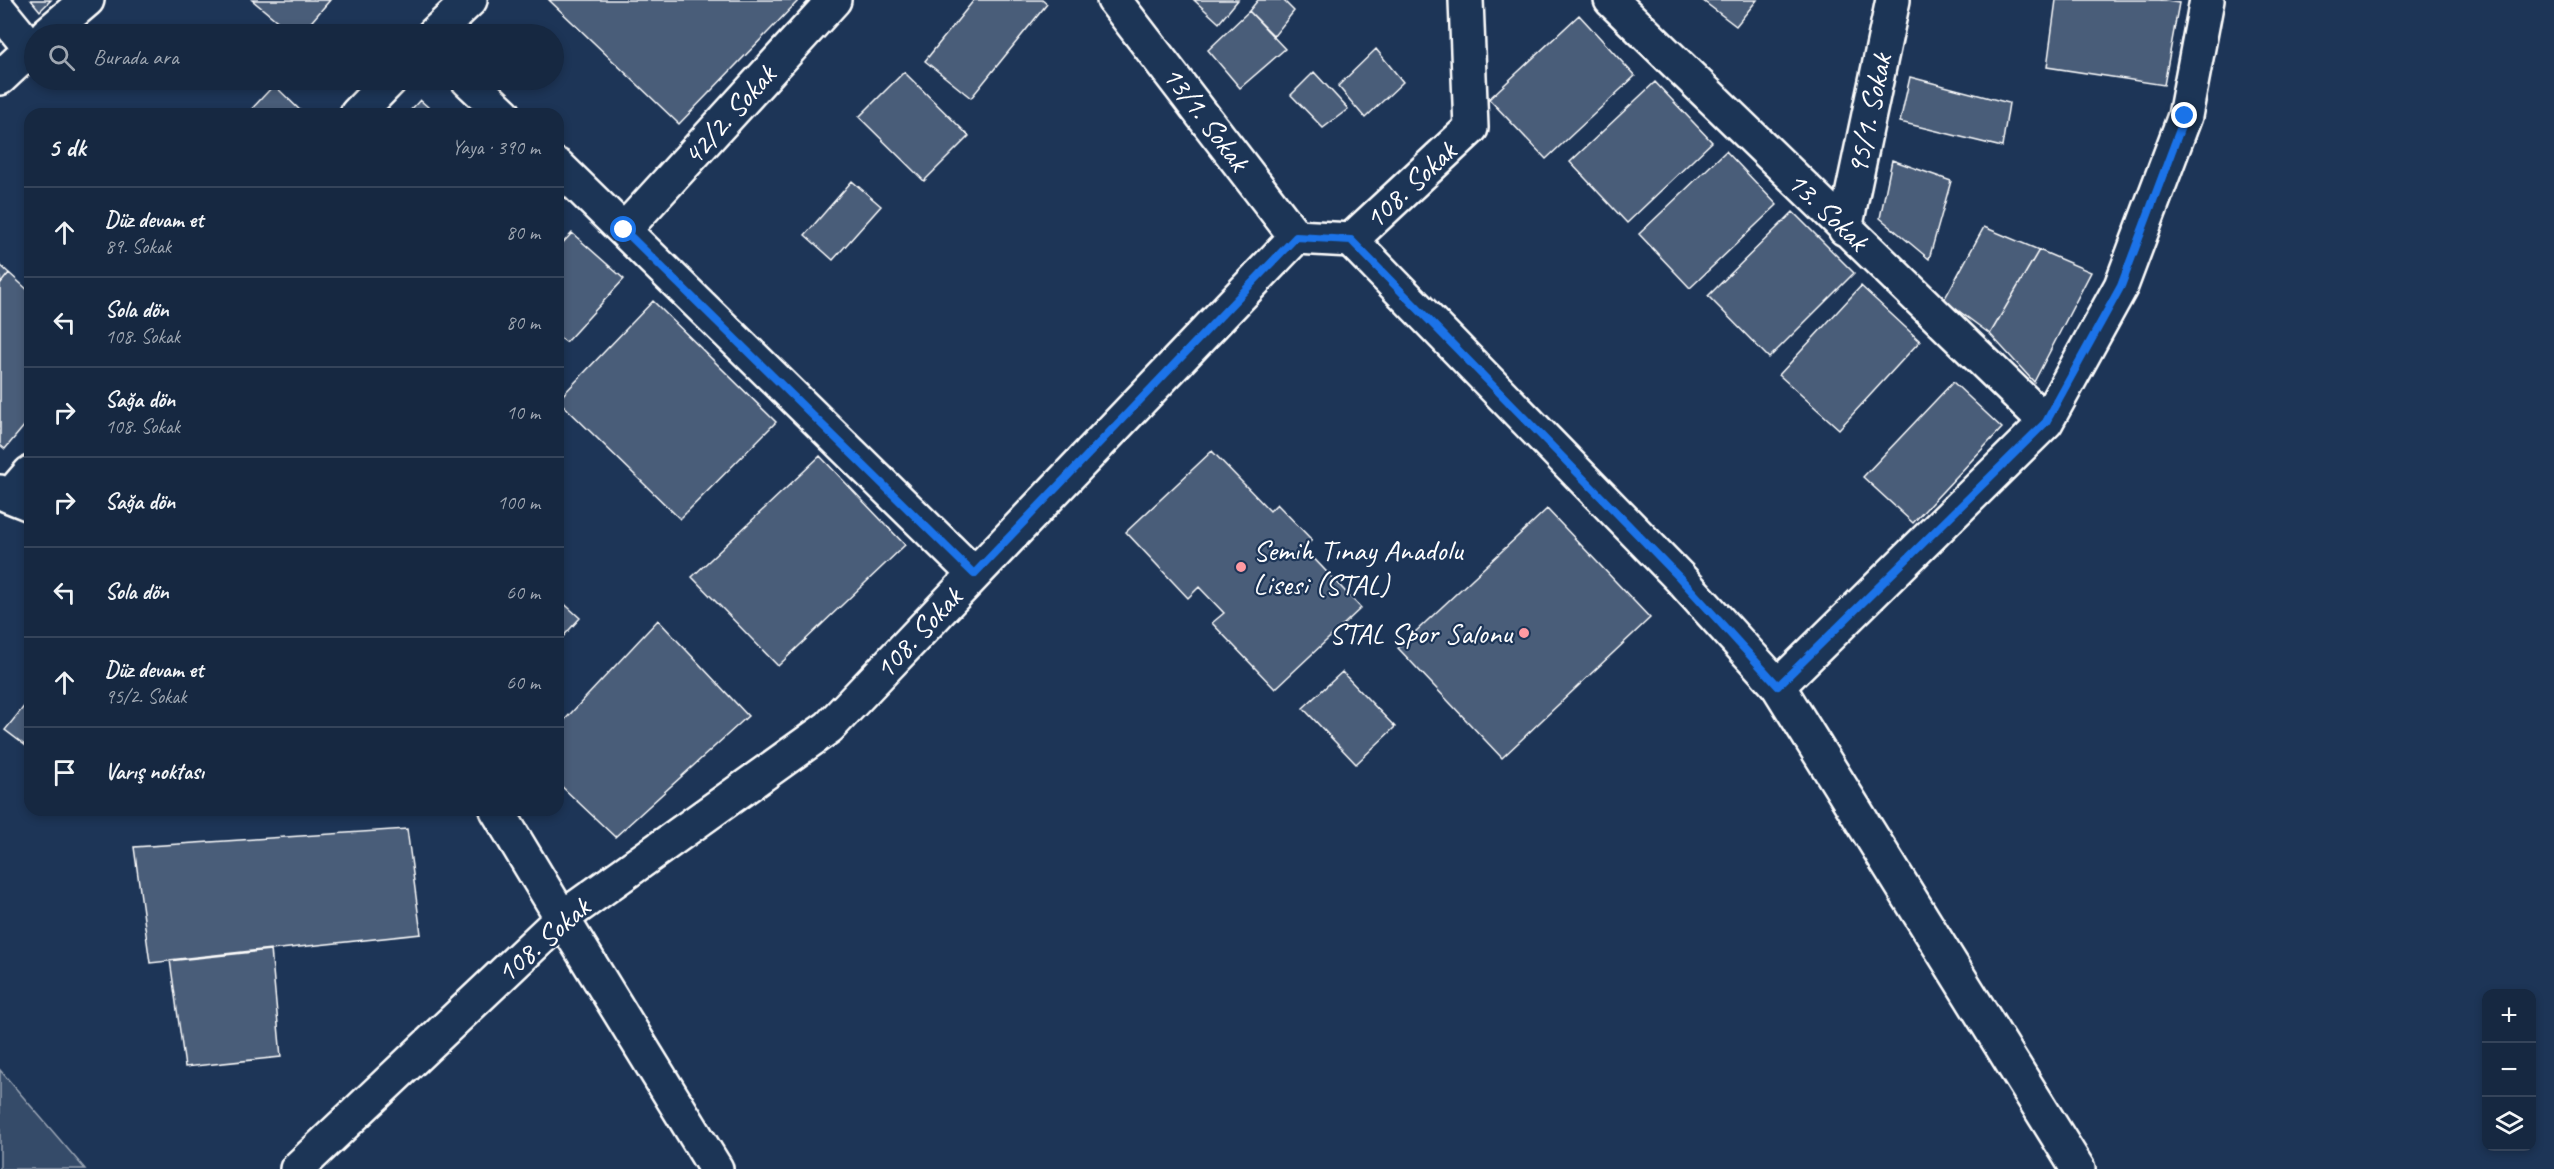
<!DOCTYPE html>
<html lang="tr">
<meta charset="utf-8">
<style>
body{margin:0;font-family:Caveat,sans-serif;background:#1f3048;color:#f1f3f6}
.controls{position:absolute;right:18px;bottom:18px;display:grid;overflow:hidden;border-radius:12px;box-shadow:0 3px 9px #0003}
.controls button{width:54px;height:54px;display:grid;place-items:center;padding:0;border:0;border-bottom:2px solid #35445a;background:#162841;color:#f1f3f6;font:30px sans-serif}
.stop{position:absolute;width:18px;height:18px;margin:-14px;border:4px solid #1a73e8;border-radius:50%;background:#fff}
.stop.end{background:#1a73e8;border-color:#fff;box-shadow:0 2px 6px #0008}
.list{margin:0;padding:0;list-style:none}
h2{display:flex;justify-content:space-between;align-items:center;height:78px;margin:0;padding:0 24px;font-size:26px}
h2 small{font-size:20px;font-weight:400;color:#9ea6b1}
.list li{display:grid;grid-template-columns:39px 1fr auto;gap:18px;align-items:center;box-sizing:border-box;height:90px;padding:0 24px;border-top:2px solid #35445a}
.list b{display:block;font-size:22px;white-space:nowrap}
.list p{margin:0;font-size:20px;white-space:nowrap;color:#9ea6b1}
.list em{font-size:20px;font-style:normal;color:#9ea6b1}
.icon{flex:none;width:33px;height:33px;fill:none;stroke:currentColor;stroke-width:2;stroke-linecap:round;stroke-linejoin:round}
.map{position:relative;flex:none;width:2554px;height:1169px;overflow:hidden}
.search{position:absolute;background:#162841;box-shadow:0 3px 9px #0003;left:24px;top:24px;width:540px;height:66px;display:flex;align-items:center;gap:15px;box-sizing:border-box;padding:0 21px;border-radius:33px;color:#9ea6b1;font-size:22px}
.panel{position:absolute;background:#162841;box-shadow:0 3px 9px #0003;left:24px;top:108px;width:540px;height:708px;border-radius:18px}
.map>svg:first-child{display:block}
.green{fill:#364b69;stroke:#9aa5b4;stroke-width:1.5}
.building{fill:#4a5d79;stroke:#fff;stroke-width:1.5}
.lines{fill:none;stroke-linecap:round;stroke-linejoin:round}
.minor-casing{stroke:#fff;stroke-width:38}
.tertiary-casing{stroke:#fff;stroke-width:38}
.minor{stroke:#1d3557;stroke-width:33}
.tertiary{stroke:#1d3557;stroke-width:33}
.route{stroke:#1a73e8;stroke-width:8}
.poi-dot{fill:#ff9aa2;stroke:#1d3557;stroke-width:2}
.labels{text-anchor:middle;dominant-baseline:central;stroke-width:4.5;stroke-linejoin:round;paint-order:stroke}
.street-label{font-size:30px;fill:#fff;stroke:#1d3557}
.poi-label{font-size:30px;fill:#fff;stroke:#1d3557;text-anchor:start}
</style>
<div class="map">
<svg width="2554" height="1169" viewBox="0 0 2554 1169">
<rect width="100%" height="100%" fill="#1d3557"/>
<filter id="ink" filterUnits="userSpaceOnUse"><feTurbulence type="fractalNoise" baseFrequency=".0167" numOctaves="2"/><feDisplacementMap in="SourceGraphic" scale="12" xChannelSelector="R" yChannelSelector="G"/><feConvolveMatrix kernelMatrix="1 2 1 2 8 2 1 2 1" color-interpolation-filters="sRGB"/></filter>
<g filter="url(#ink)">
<path class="green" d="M0,1070L85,1169H0Z"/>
<path class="building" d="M31,0H51L40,11Z
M252,0H330L301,34H293Z
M549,0H799L679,124Z
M974,0H1042L1047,4L971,98L925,61Z
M1194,0H1238L1219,23Z
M1258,0H1283L1294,11L1274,36L1249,11Z
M1702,0H1757L1736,26Z
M2056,0H2159L2179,3L2164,85L2047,67Z
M1249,11L1285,49L1240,88L1208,50Z
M1579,15L1635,76L1546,159L1489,99Z
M1376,49L1403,82L1365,118L1338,86Z
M904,72L969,136L924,181L859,117Z
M1314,72L1348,109L1323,128L1291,95Z
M1910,77L2009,103L2002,147L1900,122Z
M1655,82L1712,142L1627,223L1570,162Z
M274,85L304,114H247Z
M420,100L436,114H407Z
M1726,151L1777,205L1690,288L1639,234Z
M1892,160L1951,181L1929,259L1880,218Z
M852,181L881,206L833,260L805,235Z
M1793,212L1854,273L1769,358L1708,296Z
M1984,227L2039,250L1990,334L1944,300Z
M572,233L624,279L566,342L558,336V248Z
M2039,250L2091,272L2034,382L1990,334Z
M0,265L9,273L0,284Z
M9,273L30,292V419L5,449L0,445V284Z
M1861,286L1920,341L1839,429L1779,375Z
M653,301L776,422L680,519L558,400Z
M1953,382L2002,428L1913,523L1863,477Z
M1212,451L1270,511L1277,504L1312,540L1304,548L1361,608L1275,689L1212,623L1224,613L1199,587L1188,598L1126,532Z
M820,456L905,545L778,666L692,577Z
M1547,509L1650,618L1502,758L1398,648Z
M558,598L580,618L558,642Z
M658,620L748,716L615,837L558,783V727Z
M1342,672L1395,727L1356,764L1303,708Z
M30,699V749L5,730Z
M407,829L421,934L150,963L134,847Z
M271,949L281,1057L185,1067L170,960Z"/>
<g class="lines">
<g class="minor-casing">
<path id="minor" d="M1114,0L1296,237
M1611,0L2046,422
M0,11L31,49
M47,34L87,0
M434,34L470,0
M0,78L34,46
M468,80L504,114
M357,114L390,80
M558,166L974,574
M1845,229L1893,0
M624,230L834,0
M0,492L30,504
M10,496L30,473
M1778,686L2046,422L2121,286L2185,116L2207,0
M497,810L562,918
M297,1169L562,918L829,727L1296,237L1351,240L1471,128L1466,0"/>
</g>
<g class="tertiary-casing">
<path id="tertiary" d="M1351,240L1679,577L1778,686L2078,1169
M562,918L716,1169"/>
</g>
<use href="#minor" class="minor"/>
<use href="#tertiary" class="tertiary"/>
</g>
</g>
<g class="lines" filter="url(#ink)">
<path class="route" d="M624,230L974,574L1296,237L1351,240L1679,577L1778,686L2046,422L2121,286L2185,116"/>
</g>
<g class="poi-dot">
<circle cx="1241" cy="567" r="6"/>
<circle cx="1524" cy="633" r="6"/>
</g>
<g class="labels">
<g class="street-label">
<text transform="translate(1869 114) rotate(-78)">95/1. Sokak</text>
<text transform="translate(729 115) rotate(-48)">42/2. Sokak</text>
<text transform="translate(1206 118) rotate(53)">13/1. Sokak</text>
<text transform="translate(1410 185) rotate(-43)">108. Sokak</text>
<text transform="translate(1828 211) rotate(44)">13. Sokak</text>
<text transform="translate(918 633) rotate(-47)">108. Sokak</text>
<text transform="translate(543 940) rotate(-41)">108. Sokak</text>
</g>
<g class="poi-label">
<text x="1253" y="550">Semih Tınay Anadolu<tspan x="1253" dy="34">Lisesi (STAL)</tspan></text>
<text x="1512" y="633" text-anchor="end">STAL Spor Salonu</text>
</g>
</g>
</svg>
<div class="controls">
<button>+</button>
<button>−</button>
<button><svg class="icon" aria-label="layers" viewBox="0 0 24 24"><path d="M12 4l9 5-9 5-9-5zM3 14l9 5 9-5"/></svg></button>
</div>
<div class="stop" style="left:624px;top:230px"></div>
<div class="stop end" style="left:2185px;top:116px"></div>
<div class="search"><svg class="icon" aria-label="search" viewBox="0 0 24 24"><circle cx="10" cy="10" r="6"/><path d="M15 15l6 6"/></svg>Burada ara</div>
<section class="panel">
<h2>5 dk<small>Yaya · 390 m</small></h2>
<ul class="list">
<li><svg class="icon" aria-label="ahead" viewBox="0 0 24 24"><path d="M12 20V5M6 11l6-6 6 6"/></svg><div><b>Düz devam et</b><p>89. Sokak</p></div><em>80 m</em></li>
<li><svg class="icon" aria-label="left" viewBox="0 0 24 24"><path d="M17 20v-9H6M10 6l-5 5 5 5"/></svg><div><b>Sola dön</b><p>108. Sokak</p></div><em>80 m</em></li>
<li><svg class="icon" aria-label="right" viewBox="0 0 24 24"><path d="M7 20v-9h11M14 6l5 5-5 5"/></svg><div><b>Sağa dön</b><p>108. Sokak</p></div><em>10 m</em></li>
<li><svg class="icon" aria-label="right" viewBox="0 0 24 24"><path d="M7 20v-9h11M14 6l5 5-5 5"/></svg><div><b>Sağa dön</b></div><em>100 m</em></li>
<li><svg class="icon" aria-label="left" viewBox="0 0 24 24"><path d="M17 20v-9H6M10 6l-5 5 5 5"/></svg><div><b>Sola dön</b></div><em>60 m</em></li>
<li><svg class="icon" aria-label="ahead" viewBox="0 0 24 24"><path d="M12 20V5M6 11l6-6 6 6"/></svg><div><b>Düz devam et</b><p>95/2. Sokak</p></div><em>60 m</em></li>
<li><svg class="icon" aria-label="arrive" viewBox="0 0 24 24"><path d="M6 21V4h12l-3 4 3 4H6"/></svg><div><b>Varış noktası</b></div></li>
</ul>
</section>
</div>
